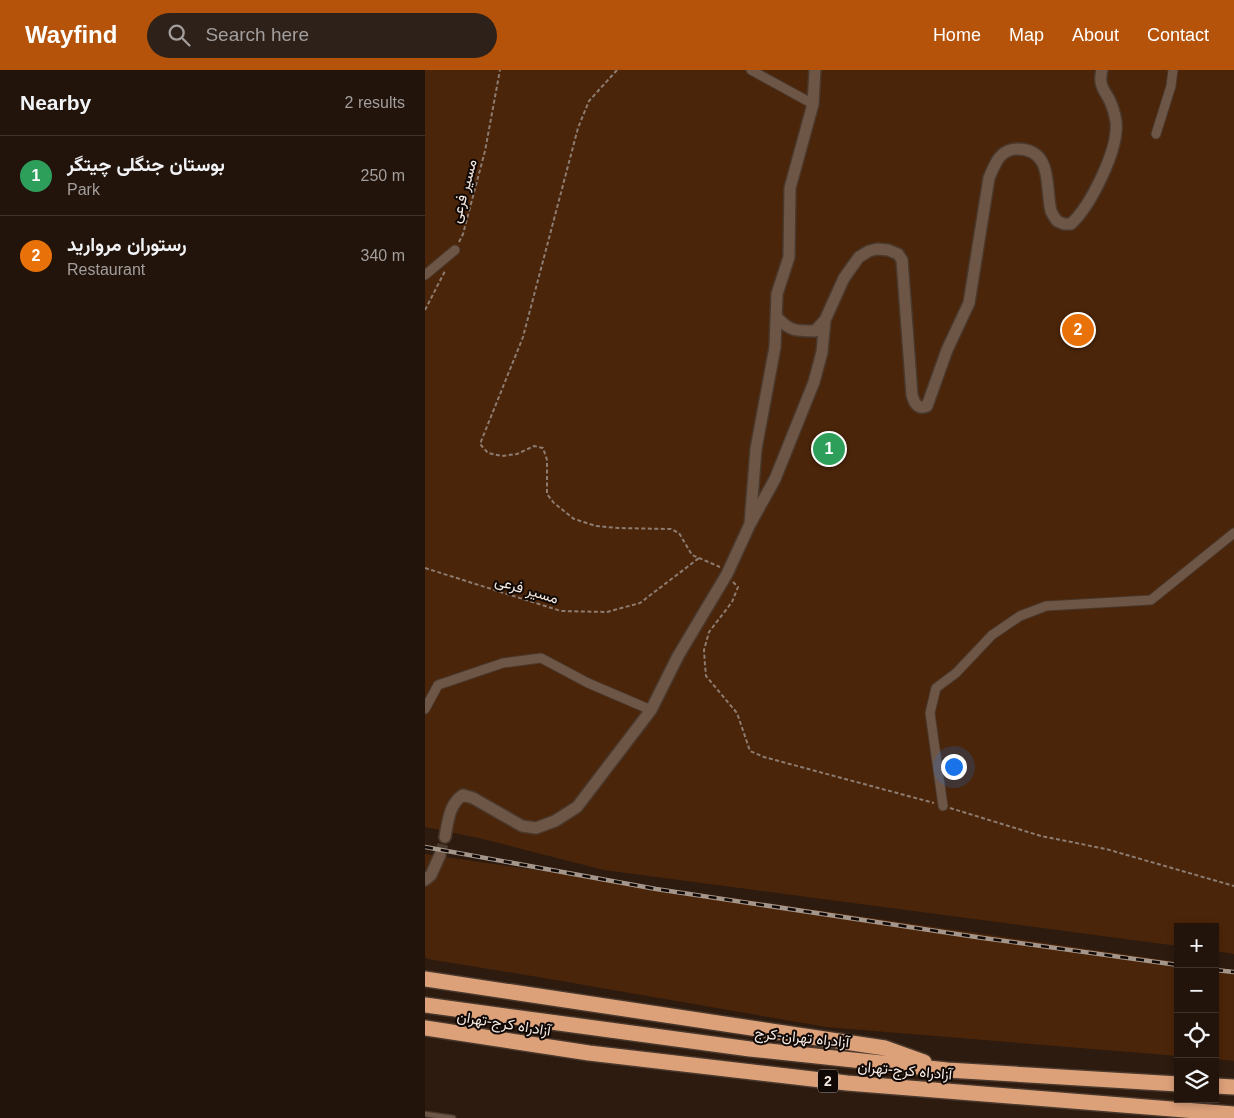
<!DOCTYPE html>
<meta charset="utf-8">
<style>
body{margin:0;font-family:Helvetica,Vazirmatn,sans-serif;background:#2e2119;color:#f1f3f6}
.controls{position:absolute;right:15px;bottom:15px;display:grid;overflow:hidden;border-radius:0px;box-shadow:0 2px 8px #0003}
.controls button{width:45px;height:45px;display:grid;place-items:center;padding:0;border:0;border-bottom:1px solid #3f332c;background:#22140b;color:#f1f3f6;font:25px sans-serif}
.you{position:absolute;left:528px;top:696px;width:18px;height:18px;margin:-12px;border:4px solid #fff;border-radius:50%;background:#1a73e8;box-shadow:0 0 0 8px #1a73e833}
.badge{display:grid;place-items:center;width:32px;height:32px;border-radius:50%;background:#b45309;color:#fff;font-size:16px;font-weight:700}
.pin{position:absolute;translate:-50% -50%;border:2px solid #fff;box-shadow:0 1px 5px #0006}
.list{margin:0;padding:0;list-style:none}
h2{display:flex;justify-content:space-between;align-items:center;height:65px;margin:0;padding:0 20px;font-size:21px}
h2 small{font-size:16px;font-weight:400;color:#a29e9d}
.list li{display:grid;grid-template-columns:32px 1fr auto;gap:15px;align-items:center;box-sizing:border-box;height:80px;padding:0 20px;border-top:1px solid #3f332c}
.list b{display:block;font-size:19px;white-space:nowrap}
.list p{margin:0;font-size:16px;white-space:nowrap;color:#a29e9d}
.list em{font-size:16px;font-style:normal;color:#a29e9d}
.icon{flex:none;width:28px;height:28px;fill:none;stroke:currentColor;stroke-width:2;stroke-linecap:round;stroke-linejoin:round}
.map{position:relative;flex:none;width:809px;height:1048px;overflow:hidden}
header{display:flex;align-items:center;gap:30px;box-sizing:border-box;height:70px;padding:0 25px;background:#b45309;color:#fff}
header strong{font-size:24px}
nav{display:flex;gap:28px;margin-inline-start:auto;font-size:18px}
.search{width:350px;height:45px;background:#2e2119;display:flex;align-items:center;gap:12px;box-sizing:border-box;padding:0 18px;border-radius:28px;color:#a29e9d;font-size:19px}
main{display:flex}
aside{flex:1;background:#22140b}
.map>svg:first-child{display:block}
.green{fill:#4b2509}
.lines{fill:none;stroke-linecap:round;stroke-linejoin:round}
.tertiary-tunnel{stroke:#4b3a2e;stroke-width:11;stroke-dasharray:11 5.5;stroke-linecap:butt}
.service-casing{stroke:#49382c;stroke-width:7}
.minor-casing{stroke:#49382c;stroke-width:11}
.tertiary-casing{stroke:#49382c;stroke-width:14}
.motorway-casing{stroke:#49382c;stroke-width:18}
.path{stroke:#8c7c72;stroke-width:2;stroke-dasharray:4 2.5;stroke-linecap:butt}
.service{stroke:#6e5647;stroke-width:4.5}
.minor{stroke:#6e5647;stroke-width:9}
.tertiary{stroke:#6e5647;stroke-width:11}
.motorway{stroke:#dda17a;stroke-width:15}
.rail-casing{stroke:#a5968c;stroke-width:4.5}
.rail{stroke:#100804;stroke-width:2.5;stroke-dasharray:8;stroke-linecap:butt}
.labels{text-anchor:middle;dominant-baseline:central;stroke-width:4;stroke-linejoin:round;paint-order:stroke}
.shield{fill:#100804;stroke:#b0a59e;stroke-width:1}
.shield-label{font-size:14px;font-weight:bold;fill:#f5e8e0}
.street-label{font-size:15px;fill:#f5e8e0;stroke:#100804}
</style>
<header>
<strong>Wayfind</strong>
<div class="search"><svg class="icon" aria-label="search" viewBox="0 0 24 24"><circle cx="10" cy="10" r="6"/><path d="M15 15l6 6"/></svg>Search here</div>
<nav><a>Home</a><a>Map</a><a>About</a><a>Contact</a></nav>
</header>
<main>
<aside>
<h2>Nearby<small>2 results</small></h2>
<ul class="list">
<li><span class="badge" style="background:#2e9e5b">1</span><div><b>بوستان جنگلی چیتگر</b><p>Park</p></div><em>250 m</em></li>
<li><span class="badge" style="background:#e8710a">2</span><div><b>رستوران مروارید</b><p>Restaurant</p></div><em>340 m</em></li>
</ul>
</aside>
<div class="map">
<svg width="809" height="1048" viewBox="0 0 809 1048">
<rect width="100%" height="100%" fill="#2d1b0f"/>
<path class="green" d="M0,0H809V884L790,881V857H753V876L179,800L58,769L0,757Z
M0,784L753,892V986L401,957L119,908L3,889L0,887Z
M790,897L809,900V991L790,989Z"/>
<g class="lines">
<path class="tertiary-tunnel" d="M15,785L20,767"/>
<g class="service-casing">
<path id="service" d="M0,1044L28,1048"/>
</g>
<g class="minor-casing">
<path id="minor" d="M326,0L388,34
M731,64L746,16L748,0
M0,205L30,180
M0,639L13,615L78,593L116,588L163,613L226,640
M518,736L505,643L511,618L531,603L567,565L595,546L621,536L726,530L809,463"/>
</g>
<g class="tertiary-casing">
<path id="tertiary" d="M351,246C364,261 370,261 390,261L400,250
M325,454L350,409L389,312L397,282L400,250L419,208L434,187L444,181L452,179L463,180L473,184L477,190L487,325C489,333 493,340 502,336L522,280L544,233L564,108C570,94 575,79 592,79C629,79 620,118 626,141C627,144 630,148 632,151L639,154H646C666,135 694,79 691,52C690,45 687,35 684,29C682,25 678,20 677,16C675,11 676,4 677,0
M20,767C23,752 24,734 38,725L48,728L97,756L111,758L130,751L152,737L226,640L253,586L302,504L325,454L331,379L350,277L352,224L364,187L365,118L388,34L390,0
M0,810L6,805L15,785"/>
</g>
<g class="motorway-casing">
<path id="motorway" d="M0,909L460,978L499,992
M0,935L325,979L522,1000L753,1014
M0,958L164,983L422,1013L809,1044
M790,1016L809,1017"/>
</g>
<path class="path" d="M192,0L164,31L153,58L98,267L55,374L63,383L77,386L92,384L109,376L118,378L122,390V424L129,433L149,449L171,456L193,458L246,459L254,463L267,485L295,497
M34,172L38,164L60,81L75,0
M0,240L20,201
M0,498L136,541L182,542L215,533L274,488
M308,512L313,517L307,532L284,562L279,580L280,595L281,606L312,643L325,681L339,687L509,733
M525,738L616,766L681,779L809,816"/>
<use href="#service" class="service"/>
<use href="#minor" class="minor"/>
<use href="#tertiary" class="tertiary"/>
<use href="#motorway" class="motorway"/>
<g class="rail-casing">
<path id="rail" d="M0,777L231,819L558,868L753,895
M790,900L809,902"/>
</g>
<use href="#rail" class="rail"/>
</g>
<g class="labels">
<rect class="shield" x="393" y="999.5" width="20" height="23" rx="4"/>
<g class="shield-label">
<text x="403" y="1011">2</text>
</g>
<g class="street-label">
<text transform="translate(38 121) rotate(-75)">مسیر فرعی</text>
<text transform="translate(102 519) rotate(17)">مسیر فرعی</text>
<text transform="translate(79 953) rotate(9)">آزادراه کرج-تهران</text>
<text transform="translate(377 967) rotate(6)">آزادراه تهران-کرج</text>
<text transform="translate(480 1000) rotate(5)">آزادراه کرج-تهران</text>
</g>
</g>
</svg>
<div class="controls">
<button>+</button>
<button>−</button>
<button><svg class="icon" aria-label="locate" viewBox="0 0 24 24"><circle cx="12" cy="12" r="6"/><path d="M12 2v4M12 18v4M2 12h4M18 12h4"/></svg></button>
<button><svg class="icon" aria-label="layers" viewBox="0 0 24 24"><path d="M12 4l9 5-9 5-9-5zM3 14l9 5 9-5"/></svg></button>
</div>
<div class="you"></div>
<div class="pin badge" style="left:404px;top:379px;background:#2e9e5b">1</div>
<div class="pin badge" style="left:653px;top:260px;background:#e8710a">2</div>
</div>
</main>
